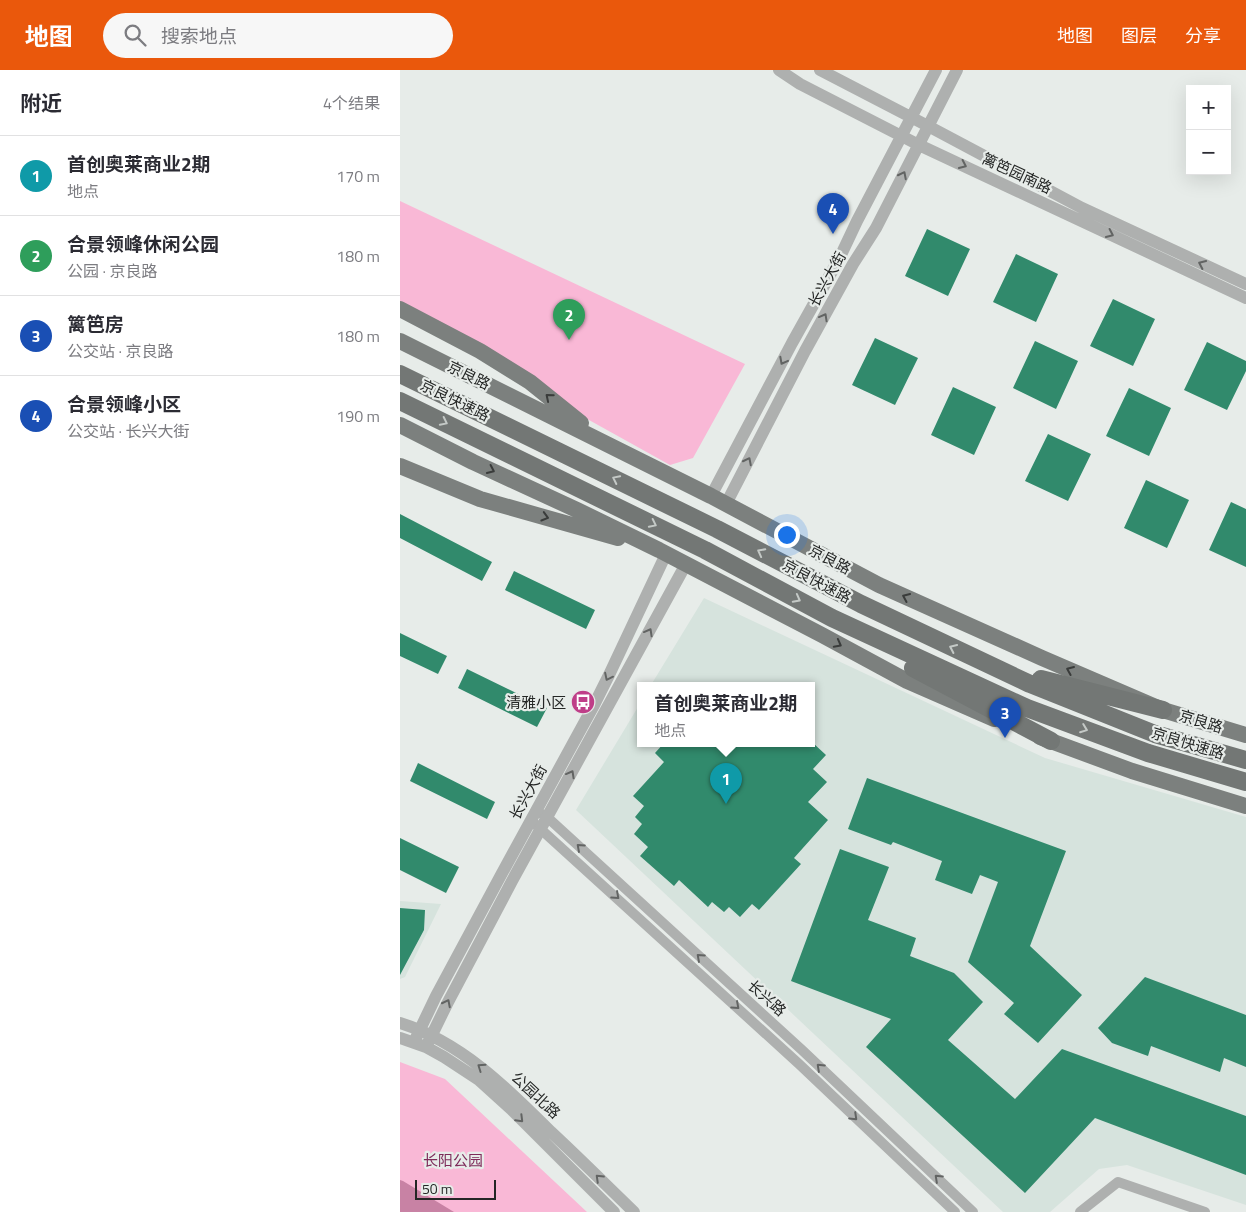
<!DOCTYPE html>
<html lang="zh">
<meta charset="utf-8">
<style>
body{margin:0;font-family:"Titillium Web","Noto Sans SC",sans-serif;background:#f7f7f7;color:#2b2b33}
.controls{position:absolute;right:15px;top:15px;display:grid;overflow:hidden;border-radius:0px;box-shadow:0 5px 20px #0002}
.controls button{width:45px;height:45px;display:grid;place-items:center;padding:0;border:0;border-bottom:1px solid #e1e1e2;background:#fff;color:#2b2b33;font:25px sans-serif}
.scale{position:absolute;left:15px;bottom:12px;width:81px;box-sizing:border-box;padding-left:5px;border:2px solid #242625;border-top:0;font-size:14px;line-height:18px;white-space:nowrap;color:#242625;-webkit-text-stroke:4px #e7ece9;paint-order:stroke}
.you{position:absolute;left:386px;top:464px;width:18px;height:18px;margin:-12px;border:4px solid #fff;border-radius:50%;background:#1a73e8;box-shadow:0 0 0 8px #1a73e833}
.badge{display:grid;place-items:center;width:32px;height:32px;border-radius:50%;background:#ea580c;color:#fff;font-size:16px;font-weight:700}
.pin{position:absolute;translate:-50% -41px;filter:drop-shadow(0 1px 2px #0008)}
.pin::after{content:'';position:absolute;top:26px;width:18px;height:15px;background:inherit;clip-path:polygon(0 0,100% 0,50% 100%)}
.popup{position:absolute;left:237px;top:612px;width:178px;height:65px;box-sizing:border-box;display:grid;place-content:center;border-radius:0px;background:#fff;filter:drop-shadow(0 1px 4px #0005);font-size:16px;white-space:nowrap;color:#7c7c81}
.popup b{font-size:19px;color:#2b2b33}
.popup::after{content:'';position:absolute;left:50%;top:100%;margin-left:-10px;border:10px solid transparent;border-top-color:#fff}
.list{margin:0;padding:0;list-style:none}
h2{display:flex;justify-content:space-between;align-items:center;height:65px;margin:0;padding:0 20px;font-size:21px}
h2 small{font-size:16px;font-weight:400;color:#7c7c81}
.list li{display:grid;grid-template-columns:32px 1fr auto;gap:15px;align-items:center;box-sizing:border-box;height:80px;padding:0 20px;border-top:1px solid #e1e1e2}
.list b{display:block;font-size:19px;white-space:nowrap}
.list p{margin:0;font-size:16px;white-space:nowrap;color:#7c7c81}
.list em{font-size:16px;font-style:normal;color:#7c7c81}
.icon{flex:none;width:28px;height:28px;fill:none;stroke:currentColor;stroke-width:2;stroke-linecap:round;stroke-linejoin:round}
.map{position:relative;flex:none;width:846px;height:1142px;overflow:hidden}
header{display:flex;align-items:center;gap:30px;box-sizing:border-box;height:70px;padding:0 25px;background:#ea580c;color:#fff}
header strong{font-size:24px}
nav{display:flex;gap:28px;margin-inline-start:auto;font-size:18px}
.search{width:350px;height:45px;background:#f7f7f7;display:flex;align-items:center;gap:12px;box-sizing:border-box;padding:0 18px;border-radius:28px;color:#7c7c81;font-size:19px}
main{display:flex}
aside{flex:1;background:#fff}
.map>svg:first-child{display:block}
.built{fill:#d6e3dd}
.green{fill:#f9b8d6}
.water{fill:#c882a4}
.building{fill:#318a6c}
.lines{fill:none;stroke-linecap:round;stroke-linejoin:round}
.minor{stroke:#aeb0af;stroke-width:10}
.tertiary{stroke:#aeb0af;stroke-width:12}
.primary{stroke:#7c807e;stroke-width:16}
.trunk{stroke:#737775;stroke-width:18}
.oneway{stroke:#626463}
.oneway2{stroke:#3a3c3b}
.oneway3{stroke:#c4c9c6}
.labels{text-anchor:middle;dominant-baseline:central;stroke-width:4.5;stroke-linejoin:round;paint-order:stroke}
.street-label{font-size:15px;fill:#242625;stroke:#e7ece9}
.poi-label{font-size:15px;fill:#242625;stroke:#e7ece9;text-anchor:end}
.park-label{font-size:15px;fill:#7e2b5a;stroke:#e7ece9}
</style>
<header>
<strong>地图</strong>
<div class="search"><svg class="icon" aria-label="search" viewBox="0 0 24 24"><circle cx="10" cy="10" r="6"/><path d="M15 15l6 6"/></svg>搜索地点</div>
<nav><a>地图</a><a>图层</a><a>分享</a></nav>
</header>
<main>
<aside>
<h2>附近<small>4个结果</small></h2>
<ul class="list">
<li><span class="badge" style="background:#0f9aa8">1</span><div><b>首创奥莱商业2期</b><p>地点</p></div><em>170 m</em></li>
<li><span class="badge" style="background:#2e9e5b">2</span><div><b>合景领峰休闲公园</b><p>公园 · 京良路</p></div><em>180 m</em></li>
<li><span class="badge" style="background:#1a4fb4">3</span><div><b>篱笆房</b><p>公交站 · 京良路</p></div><em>180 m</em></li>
<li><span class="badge" style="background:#1a4fb4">4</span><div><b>合景领峰小区</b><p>公交站 · 长兴大街</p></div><em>190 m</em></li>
</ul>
</aside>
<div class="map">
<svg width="846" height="1142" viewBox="0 0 846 1142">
<rect width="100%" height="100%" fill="#e7ece9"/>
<path class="built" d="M304,528L645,688L846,747V1135L727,1095L699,1099L650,1142H603L176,740L241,632V673H411V615H251Z
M0,831L41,834L5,907L0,909Z"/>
<path class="green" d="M0,131L345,294L293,388L270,395L0,245Z
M0,992L45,1009L187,1142H0Z"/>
<path class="water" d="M0,1110L3,1111L54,1142H0Z"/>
<path class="building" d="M527,159L570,179L548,226L505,206Z
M616,184L658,204L636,252L593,232Z
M713,229L755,249L733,296L690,276Z
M475,268L518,288L495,335L452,315Z
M635,271L678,291L656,339L613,318Z
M807,272L846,291V301L827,340L784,320Z
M553,317L596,337L574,385L531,365Z
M729,318L771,338L749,386L706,366Z
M648,364L691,384L668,431L625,411Z
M746,410L789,430L767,478L724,458Z
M831,432L846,439V497L809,480Z
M0,444L92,492L82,511L0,468Z
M114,501L195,540L186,559L105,520Z
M0,563L47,586L38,604L0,586Z
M67,599L147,638L137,657L58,618Z
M264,673H413L426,685L413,699L427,712L408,732L428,750L394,788L401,794L359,840L352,834L340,847L329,837L324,842L312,832L308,837L279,810L274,816L240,786L248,777L234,764L242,754L235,747L244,736L233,726L264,692L255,683Z
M18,693L95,732L87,749L10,711Z
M467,708L666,781L630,876L682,925L638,973L604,944L614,933L568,892L598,812L580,805L572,824L535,810L542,791L493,772L491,775L448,759Z
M0,768L59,797L46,823L0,800Z
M440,779L489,797L468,850L516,868L510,886L554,903L583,932L548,970L615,1029L662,979L846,1046V1105L695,1048L625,1123L466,977L491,949L391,911Z
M0,838L25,840L24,860L0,905Z
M745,907L846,945V997L824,988L820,1002L751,976L748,986L712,973L698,958Z"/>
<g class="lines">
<path class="minor" d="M142,744L147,747L402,980L573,1142
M135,754L399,994L555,1142
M680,1142L718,1112L805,1142"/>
<path class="tertiary" d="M379,0L400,14L519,75L846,228
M420,0L528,56L682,138L846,214
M311,426L392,273L440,187L457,151L536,0
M326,434L405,281L453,194L476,158L557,0
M0,953C61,972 107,1018 151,1062C179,1088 206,1115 234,1142
M0,968L26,977L44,987L79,1010L111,1039L214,1142
M14,972L36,926L101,805L194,635L209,605L266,484
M26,977L47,934L112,811L286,494"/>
<path class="primary" d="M0,239L80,281L130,312L181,353
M0,271L311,426L479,515L642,588L763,640L846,665
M0,355L73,392L177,440L259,480L422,565L507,611L594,649
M0,396L80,429L218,468
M640,667L732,701L846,736"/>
<path class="trunk" d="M0,304L317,459L461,534L630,614L755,664L846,690
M0,331L305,480L432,548L627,638L748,683L846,712
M513,598L651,671
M641,609L763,640"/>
</g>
<defs><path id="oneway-chevron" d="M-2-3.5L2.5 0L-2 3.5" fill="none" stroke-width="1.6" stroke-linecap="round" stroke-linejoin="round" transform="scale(1.25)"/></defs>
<g class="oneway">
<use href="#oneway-chevron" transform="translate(563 95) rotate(25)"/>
<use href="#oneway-chevron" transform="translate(503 105) rotate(-63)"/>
<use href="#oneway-chevron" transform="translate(710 164) rotate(25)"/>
<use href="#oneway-chevron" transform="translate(802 194) rotate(-155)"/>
<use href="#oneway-chevron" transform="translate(424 247) rotate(-61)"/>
<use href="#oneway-chevron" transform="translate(383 291) rotate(118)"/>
<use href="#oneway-chevron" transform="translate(348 391) rotate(-63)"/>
<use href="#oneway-chevron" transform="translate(249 562) rotate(-61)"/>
<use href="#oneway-chevron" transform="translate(208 607) rotate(116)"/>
<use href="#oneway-chevron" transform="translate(171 704) rotate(-61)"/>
<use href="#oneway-chevron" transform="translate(180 777) rotate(-138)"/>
<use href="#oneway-chevron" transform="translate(216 826) rotate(42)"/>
<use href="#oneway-chevron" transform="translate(300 887) rotate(-138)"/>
<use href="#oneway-chevron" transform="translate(47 933) rotate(-63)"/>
<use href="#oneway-chevron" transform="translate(336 936) rotate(42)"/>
<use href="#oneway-chevron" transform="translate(81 997) rotate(-145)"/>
<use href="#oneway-chevron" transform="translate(420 997) rotate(-137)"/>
<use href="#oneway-chevron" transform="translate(454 1047) rotate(44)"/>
<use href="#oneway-chevron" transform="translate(120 1049) rotate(45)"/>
<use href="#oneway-chevron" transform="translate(199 1108) rotate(-136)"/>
<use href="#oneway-chevron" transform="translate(538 1108) rotate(-137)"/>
</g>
<g class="oneway2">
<use href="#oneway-chevron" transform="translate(149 327) rotate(-140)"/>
<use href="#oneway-chevron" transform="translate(91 400) rotate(25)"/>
<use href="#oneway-chevron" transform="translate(145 447) rotate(16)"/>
<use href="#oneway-chevron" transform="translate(506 527) rotate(-156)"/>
<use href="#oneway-chevron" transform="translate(438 574) rotate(28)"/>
<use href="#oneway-chevron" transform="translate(670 600) rotate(-157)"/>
</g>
<g class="oneway3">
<use href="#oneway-chevron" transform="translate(44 352) rotate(26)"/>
<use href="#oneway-chevron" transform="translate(216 409) rotate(-154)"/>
<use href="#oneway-chevron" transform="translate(253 454) rotate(26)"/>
<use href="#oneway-chevron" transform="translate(361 482) rotate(-152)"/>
<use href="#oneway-chevron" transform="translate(397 529) rotate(28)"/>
<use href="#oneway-chevron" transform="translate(553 578) rotate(-155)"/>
<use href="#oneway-chevron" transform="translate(684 659) rotate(21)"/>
</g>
<defs>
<g id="bus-disc" transform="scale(1.25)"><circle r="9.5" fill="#bf3e88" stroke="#e7ece9"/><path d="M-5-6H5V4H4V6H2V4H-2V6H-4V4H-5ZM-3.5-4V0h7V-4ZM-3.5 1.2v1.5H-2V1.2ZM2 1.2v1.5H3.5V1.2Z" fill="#fff"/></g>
</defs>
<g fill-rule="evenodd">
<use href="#bus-disc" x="183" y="632"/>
</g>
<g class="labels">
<g class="street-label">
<text transform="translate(617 103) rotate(25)">篱笆园南路</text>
<text transform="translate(427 209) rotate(-61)">长兴大街</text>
<text transform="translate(69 305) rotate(26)">京良路</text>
<text transform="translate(55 330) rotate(26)">京良快速路</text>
<text transform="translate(430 489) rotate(28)">京良路</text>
<text transform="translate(417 511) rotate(28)">京良快速路</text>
<text transform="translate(801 651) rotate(17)">京良路</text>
<text transform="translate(788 673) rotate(17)">京良快速路</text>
<text transform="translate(128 722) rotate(-61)">长兴大街</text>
<text transform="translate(367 928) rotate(42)">长兴路</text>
<text transform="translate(136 1025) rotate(43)">公园北路</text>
</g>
<g class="poi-label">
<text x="166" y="632">清雅小区</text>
</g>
<g class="park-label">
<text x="53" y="1090">长阳公园</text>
</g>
</g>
</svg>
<div class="controls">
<button>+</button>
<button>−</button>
</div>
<div class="scale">50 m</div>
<div class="you"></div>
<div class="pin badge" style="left:326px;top:734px;background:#0f9aa8">1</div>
<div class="popup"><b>首创奥莱商业2期</b>地点</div>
<div class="pin badge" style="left:169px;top:270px;background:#2e9e5b">2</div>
<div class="pin badge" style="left:605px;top:668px;background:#1a4fb4">3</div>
<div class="pin badge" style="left:433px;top:164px;background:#1a4fb4">4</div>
</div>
</main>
